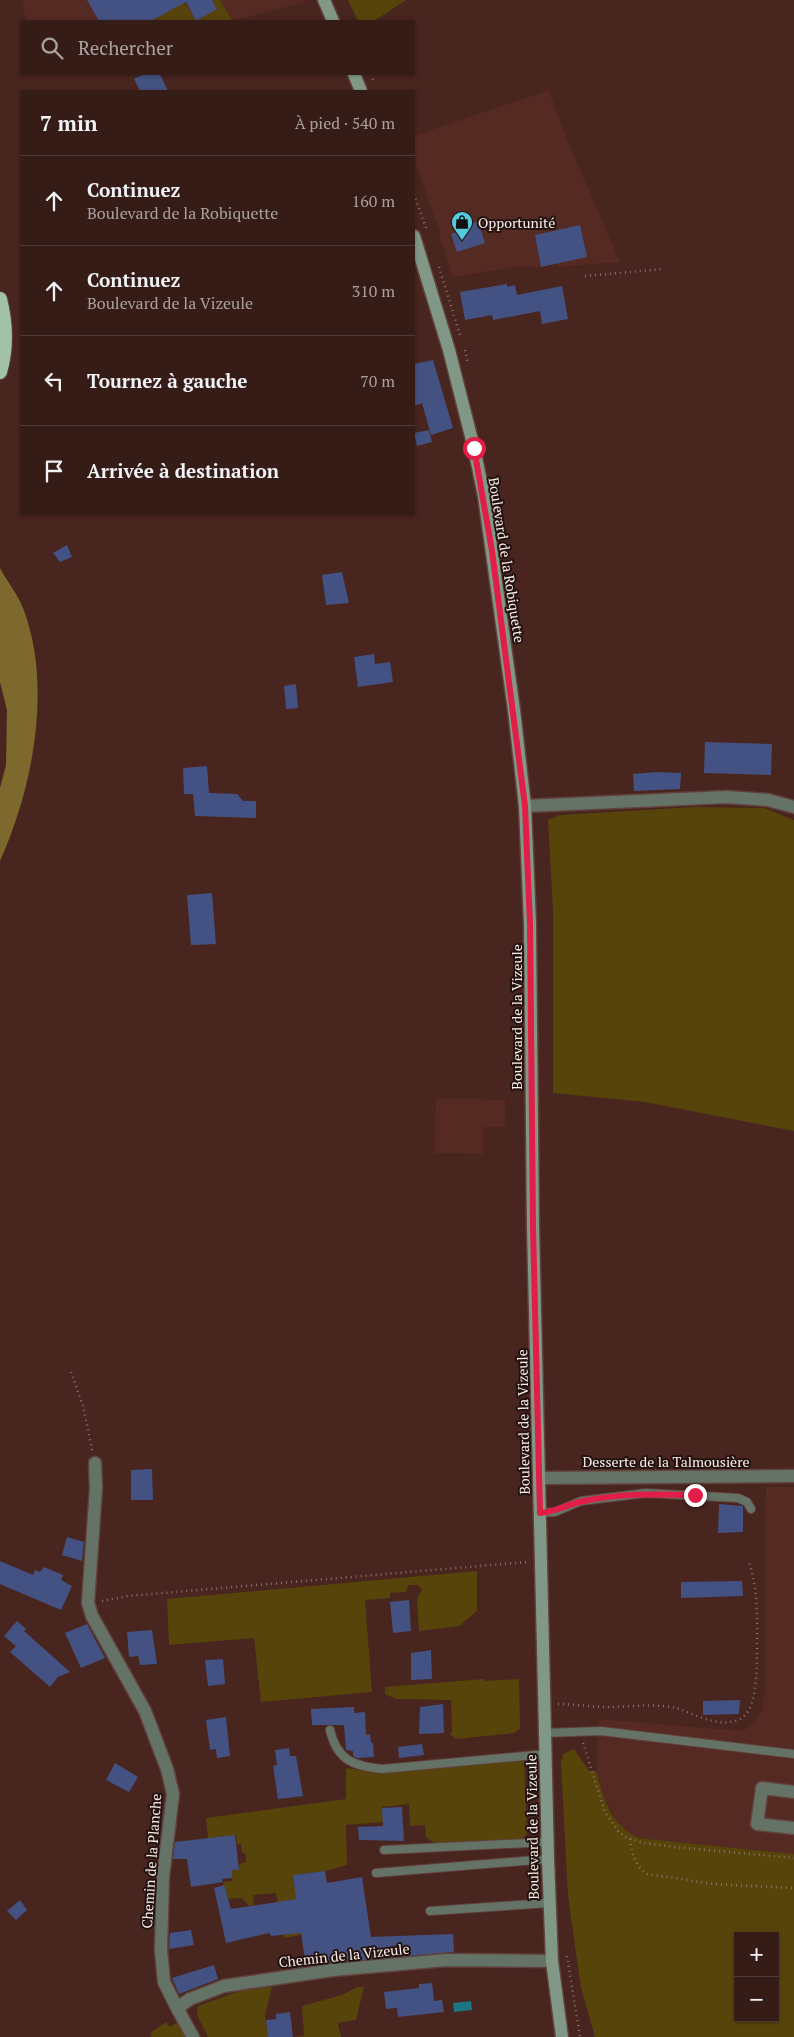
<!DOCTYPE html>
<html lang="fr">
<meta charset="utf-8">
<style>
body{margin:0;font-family:"PT Serif",serif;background:#3d2520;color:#f1f3f6}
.controls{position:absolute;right:15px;bottom:15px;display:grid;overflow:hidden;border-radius:0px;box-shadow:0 1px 4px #0004}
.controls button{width:45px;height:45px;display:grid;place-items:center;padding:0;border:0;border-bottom:1px solid #503a36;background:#361c17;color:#f1f3f6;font:25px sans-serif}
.stop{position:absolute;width:15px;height:15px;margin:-11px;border:4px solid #e11d48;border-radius:50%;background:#fff}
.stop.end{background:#e11d48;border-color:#fff;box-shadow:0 1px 5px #0008}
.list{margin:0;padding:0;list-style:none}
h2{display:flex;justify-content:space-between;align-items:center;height:65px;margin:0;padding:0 20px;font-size:21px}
h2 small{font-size:16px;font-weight:400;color:#aaa1a1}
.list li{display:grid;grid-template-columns:32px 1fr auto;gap:15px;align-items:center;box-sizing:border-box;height:90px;padding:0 20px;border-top:1px solid #503a36}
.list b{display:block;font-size:19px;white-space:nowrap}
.list p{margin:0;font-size:16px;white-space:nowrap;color:#aaa1a1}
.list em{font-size:16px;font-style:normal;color:#aaa1a1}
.icon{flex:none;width:28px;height:28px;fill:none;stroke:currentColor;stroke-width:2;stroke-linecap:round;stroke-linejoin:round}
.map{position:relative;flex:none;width:794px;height:2037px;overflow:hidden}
.search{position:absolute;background:#361c17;box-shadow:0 1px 4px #0004;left:20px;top:20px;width:395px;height:55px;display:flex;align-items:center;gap:12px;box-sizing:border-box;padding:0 18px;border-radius:0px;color:#aaa1a1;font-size:19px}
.panel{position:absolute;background:#361c17;box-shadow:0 1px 4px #0004;left:20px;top:90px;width:395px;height:425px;border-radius:0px}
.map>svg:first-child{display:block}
.built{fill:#552a23}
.green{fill:#56440b;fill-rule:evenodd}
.forest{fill:#7d682e}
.water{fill:#1b7582}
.building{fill:#445283}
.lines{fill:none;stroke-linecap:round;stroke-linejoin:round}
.service-casing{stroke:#61413c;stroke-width:10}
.minor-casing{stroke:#61413c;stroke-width:15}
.secondary-casing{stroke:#61413c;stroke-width:15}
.trunk-casing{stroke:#61413c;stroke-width:16}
.path{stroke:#8d726d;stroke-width:2.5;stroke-dasharray:1 4;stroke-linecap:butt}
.service{stroke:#657367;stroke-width:8}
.minor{stroke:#657367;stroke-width:12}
.secondary{stroke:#829886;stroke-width:12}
.trunk{stroke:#a2c2a8;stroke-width:14}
.route{stroke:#e11d48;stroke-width:6}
.labels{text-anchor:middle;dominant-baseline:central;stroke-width:4;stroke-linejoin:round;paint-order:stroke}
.poi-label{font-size:14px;fill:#feefec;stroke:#231310;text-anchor:start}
.street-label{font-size:14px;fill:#feefec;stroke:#231310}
</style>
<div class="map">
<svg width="794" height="2037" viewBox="0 0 794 2037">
<rect width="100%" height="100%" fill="#48251f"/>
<path class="built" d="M22,0H305L306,2L231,21H26Z
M549,90L566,137L620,262L558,267L557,264L541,267H518L453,277L440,239V232L414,159V136Z
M436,1098L505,1100V1127H483V1154L434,1153Z
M766,1487H794V1854L638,1838L624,1829L616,1820L603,1797L596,1771L599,1719L743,1731L754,1722L762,1710L765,1687Z"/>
<path class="green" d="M183,0L196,21L217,9L212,0H220L232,21H151L175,8Z
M348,0H406L374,21H358Z
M694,807L764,808L794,820V1131L645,1102L553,1093V911L548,820L560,815Z
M477,1571V1611L459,1626L419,1631L417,1598L422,1590L418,1585H408L406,1592L390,1593V1598L365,1600L372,1692L261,1702L254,1638L169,1645L167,1599Z
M484,1679L485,1681L519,1679L520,1729L514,1733L456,1739L449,1733L452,1732L451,1700L396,1699L385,1694V1687Z
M574,1749L589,1771H596C605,1802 609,1821 638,1838L794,1854V2037H595L581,1988L568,1896L561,1762L563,1754ZM738,1936H775V2018H738Z
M524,1758L527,1834L522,1839L436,1844L426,1837L425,1825L410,1826L409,1804L382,1807L383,1822L346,1825L347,1865L325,1871L293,1875L301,1935L284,1938L276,1893L253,1895L254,1905L249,1906L242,1898L228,1899L223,1882L232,1881V1870H239V1864L246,1862L245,1853H242L241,1844L237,1845L236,1835L208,1838L206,1818L346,1799V1768L382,1773Z
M272,1987L265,2015L268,2037H208L197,2015L198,2006L242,1990Z
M357,1987H364L356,2020L338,2023L341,2037H294L304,2036L302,2006L342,1995Z
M166,2022L170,2027L176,2023L180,2024L187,2037H150L152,2036L150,2033Z"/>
<path class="forest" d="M0,568C7,581 18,595 23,608C53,685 33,788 0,861V788L6,765L7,710L0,682Z"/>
<path class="water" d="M471,2001L472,2010L454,2012L453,2003Z"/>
<path class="building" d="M87,0H212L217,9L196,21L186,2L151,21H99Z
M144,74H160L168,91H140L134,79Z
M478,221L485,243L457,252L451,234L461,231L460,227Z
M580,225L587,257L541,267L535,235Z
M507,284V287L515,285L517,295L562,286L568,319L542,324L540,311L493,320L492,315L465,320L460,292Z
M433,360L453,428L431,435L422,403L414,406V364Z
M429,430L432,442L417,446L414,433Z
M67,545L72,557L60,562L53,553Z
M342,572L349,603L326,605L322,575Z
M374,654L375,664L390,662L393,682L358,687L354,657Z
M296,684L298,708L286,709L284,686Z
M705,742L772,744L771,775L704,773Z
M207,766L209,793L237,794L243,801H256V818L195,816L193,794H184L183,768Z
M657,772L681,773L680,789L634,791L633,774Z
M212,893L216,944L191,945L187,895Z
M152,1469L153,1500H131V1470Z
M719,1504L743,1506V1532L718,1533Z
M67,1537L84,1542L82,1561L62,1555Z
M0,1561L33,1575L35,1570L40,1572L44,1567L63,1575L61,1580L72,1586L61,1610L0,1584Z
M742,1581L743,1596L681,1598V1582Z
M409,1600L411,1631L393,1633L390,1602Z
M17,1621L26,1629L24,1631L70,1672L58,1677L50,1687L10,1652L16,1646L4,1636Z
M87,1624L105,1658L81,1668L65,1633Z
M152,1630L157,1664L140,1665L138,1656L129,1657L127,1632Z
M431,1650L432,1679L411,1680V1653Z
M223,1659L225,1684L208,1686L205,1660Z
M740,1700L739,1714L703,1715V1701Z
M443,1704L444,1733L419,1734L420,1707Z
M354,1707V1713L365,1712L366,1735L370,1734L371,1742L373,1743L374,1757L357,1758L353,1756V1751L346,1750L344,1725H312L311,1709Z
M226,1717L230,1756L217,1758L216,1749L210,1750L206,1720Z
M422,1744L424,1755L399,1758L398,1747Z
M289,1748L290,1756H296L303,1796L278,1799L273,1766L277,1765L275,1750Z
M115,1763L138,1777L129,1792L106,1780Z
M402,1807L404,1841L359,1840L358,1827L383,1826L382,1808Z
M235,1835L239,1870H232V1878L222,1879L223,1882L191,1887L187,1859H173L175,1842Z
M325,1871L327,1883L362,1877L371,1937L453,1934L454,1952L306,1966L301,1933L271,1936L269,1933L226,1943L214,1888L224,1885L231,1909L278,1902L296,1899L293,1875Z
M20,1900L27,1910L16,1920L7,1911Z
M191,1930L194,1945L169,1949L170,1933Z
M214,1965L218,1979L179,1994L172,1978Z
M432,1983L434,2001L442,2000L444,2012L398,2017L397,2008L386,2009L384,1992L419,1988V1984Z
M290,2012L293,2037H268L266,2020L276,2019V2014Z"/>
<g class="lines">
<g class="service-casing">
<path id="service" d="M540,1513L555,1512L581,1501L646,1493L738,1498L747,1502L751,1509
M330,1730C337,1760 353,1766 382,1769L546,1754
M545,1733L601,1731L794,1754
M384,1850L548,1842
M376,1873L548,1859
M430,1911L549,1903"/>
</g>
<g class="minor-casing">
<path id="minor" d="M525,806L727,797L768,800L794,807
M95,1463L96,1488L88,1603L92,1616L145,1711L167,1769L173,1794L163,1877L161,1950L164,1982L177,2008
M539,1478L794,1476
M794,1792L762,1788L757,1824L794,1828
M193,2037L177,2008L190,1999L224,1986L333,1970L446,1960L552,1961"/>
</g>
<g class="secondary-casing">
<path id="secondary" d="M324,0L333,21
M354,74L361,91
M414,236L449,350L474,448L484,496L514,710L525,806L530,924L533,1227L548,1859L552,1961L562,2037"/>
</g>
<g class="trunk-casing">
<path id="trunk" d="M0,299C6,323 7,348 0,372"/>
</g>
<path class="path" d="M371,74L374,82
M414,194L426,228
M439,267L460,335
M585,276L663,269
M465,350L468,364
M71,1372L83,1406L92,1450
M102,1601L128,1596L527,1562
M558,1704C575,1704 591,1707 607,1707C629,1707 655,1703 676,1708C696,1714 717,1728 738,1720C757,1714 757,1670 757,1654C757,1622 759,1590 748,1560
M583,1743L605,1812L618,1831L625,1837L644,1843L675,1847L794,1858
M630,1839C632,1854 635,1866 647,1874L713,1884L794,1888
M567,1956L580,2037"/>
<use href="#service" class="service"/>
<use href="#minor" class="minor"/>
<use href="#secondary" class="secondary"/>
<use href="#trunk" class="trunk"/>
</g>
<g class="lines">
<path class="route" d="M474,448L492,551L525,806L530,924L533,1227L540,1513C556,1512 568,1504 584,1501C621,1493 658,1494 695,1495"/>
</g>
<defs>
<g id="shop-pin" transform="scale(1.125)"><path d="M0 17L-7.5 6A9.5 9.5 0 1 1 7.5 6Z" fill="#54cadd" stroke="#231310"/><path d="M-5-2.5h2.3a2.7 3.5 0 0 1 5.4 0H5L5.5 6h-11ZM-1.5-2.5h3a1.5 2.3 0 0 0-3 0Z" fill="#111"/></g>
</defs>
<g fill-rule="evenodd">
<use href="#shop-pin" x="462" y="222"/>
</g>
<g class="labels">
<g class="poi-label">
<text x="478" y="222">Opportunité</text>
</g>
<g class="street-label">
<text transform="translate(507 560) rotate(81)">Boulevard de la Robiquette</text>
<text transform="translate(516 1017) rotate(-90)">Boulevard de la Vizeule</text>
<text transform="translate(523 1422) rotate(-91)">Boulevard de la Vizeule</text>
<text x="666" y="1461">Desserte de la Talmousière</text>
<text transform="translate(532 1827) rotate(-91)">Boulevard de la Vizeule</text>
<text transform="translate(151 1861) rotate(-86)">Chemin de la Planche</text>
<text transform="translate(344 1955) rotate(-6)">Chemin de la Vizeule</text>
</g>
</g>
</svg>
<div class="controls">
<button>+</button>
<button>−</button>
</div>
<div class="stop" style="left:474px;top:448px"></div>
<div class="stop end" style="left:695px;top:1495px"></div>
<div class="search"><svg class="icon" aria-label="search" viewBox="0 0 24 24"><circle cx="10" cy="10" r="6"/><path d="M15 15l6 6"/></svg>Rechercher</div>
<section class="panel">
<h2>7 min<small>À pied · 540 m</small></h2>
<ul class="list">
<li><svg class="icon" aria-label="ahead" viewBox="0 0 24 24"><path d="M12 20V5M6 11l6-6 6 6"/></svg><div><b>Continuez</b><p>Boulevard de la Robiquette</p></div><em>160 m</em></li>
<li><svg class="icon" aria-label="ahead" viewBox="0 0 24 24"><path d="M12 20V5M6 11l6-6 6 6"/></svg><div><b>Continuez</b><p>Boulevard de la Vizeule</p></div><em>310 m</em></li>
<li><svg class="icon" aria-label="left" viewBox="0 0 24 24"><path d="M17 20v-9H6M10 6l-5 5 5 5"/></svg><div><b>Tournez à gauche</b></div><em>70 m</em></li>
<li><svg class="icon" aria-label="arrive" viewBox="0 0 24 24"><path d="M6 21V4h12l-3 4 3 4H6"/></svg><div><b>Arrivée à destination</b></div></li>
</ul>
</section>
</div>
